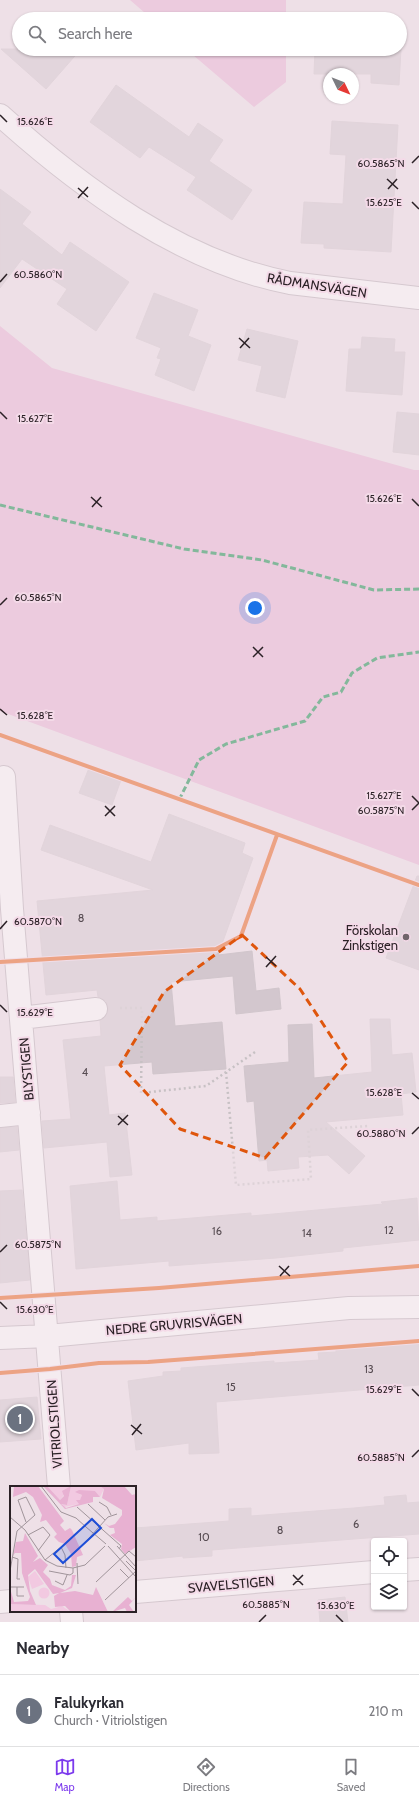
<!DOCTYPE html>
<meta charset="utf-8">
<style>
body{margin:0;font-family:Cabin,sans-serif;background:#f7f7f7;color:#2b2b33}
.controls{position:absolute;right:12px;bottom:12px;display:grid;overflow:hidden;border-radius:4px;box-shadow:0 1px 3px #0004}
.controls button{width:36px;height:36px;display:grid;place-items:center;padding:0;border:0;border-bottom:1px solid #e1e1e2;background:#fff;color:#2b2b33;font:20px sans-serif}
.compass{position:absolute;left:323px;top:68px;width:36px;height:36px;border-radius:50%;background:#fff;box-shadow:0 1px 3px #0004;rotate:133deg}
.you{position:absolute;left:255px;top:608px;width:14px;height:14px;margin:-10px;border:3px solid #fff;border-radius:50%;background:#1a73e8;box-shadow:0 0 0 6px #1a73e833}
.badge{display:grid;place-items:center;width:26px;height:26px;border-radius:50%;background:#7c3aed;color:#fff;font-size:13px;font-weight:700}
.pin{position:absolute;translate:-50% -50%;border:2px solid #fff;box-shadow:0 1px 4px #0006}
.list{margin:0;padding:0;list-style:none}
h2{display:flex;justify-content:space-between;align-items:center;height:52px;margin:0;padding:0 16px;font-size:17px}
h2 small{font-size:13px;font-weight:400;color:#7c7c81}
.list li{display:grid;grid-template-columns:26px 1fr auto;gap:12px;align-items:center;box-sizing:border-box;height:72px;padding:0 16px;border-top:1px solid #e1e1e2}
.list b{display:block;font-size:15px;white-space:nowrap}
.list p{margin:0;font-size:13px;white-space:nowrap;color:#7c7c81}
.list em{font-size:13px;font-style:normal;color:#7c7c81}
.icon{flex:none;width:22px;height:22px;fill:none;stroke:currentColor;stroke-width:2;stroke-linecap:round;stroke-linejoin:round}
.map{position:relative;flex:none;width:419px;height:1622px;overflow:hidden}
.search{position:absolute;background:#fff;box-shadow:0 1px 3px #0004;left:12px;right:12px;top:12px;height:44px;display:flex;align-items:center;gap:10px;box-sizing:border-box;padding:0 14px;border-radius:22px;color:#7c7c81;font-size:15px}
.sheet{height:124px;background:#fff}
nav{display:flex;justify-content:space-around;align-items:center;box-sizing:border-box;height:56px;border-top:1px solid #e1e1e2;background:#fff;font-size:11px;color:#7c7c81}
nav a{display:grid;justify-items:center;gap:2px}
nav .on{color:#7c3aed}
.map>svg:first-child{display:block}
.forest{fill:#e8b1d2}
.building{fill:#d3c7ce;stroke:#d1c6cc}
.lines{fill:none;stroke-linecap:round;stroke-linejoin:round}
.minor-casing{stroke:#b7acb2;stroke-width:24}
.path{stroke:#c7c1c4;stroke-width:2.5;stroke-dasharray:2 3;stroke-linecap:butt}
.minor{stroke:#fcfafb;stroke-width:22}
.quiet{stroke:#00873e;stroke-width:3;stroke-dasharray:6 3;stroke-linecap:butt}
.cycleway-casing{stroke:#f4dae8;stroke-width:6}
.cycleway{stroke:#e8590c;stroke-width:4}
.marked{fill:none;stroke:#df560d;stroke-width:3;stroke-dasharray:8 5;stroke-linejoin:round}
.ticks{fill:none;stroke:#2b2126;stroke-width:1.5}
.poi-dot{fill:#6f646a;stroke:#f4dae8;stroke-width:1.5}
.labels{text-anchor:middle;dominant-baseline:central;stroke-width:4;stroke-linejoin:round;paint-order:stroke}
.number-label{font-size:11px;fill:#584d53}
.street-label{font-size:13px;fill:#2b2126;stroke:#f4dae8}
.poi-label{font-size:13px;fill:#2b2126;stroke:#f4dae8;text-anchor:end}
.inset-road{fill:none;stroke:#a0949a;stroke-width:1}
.view{fill:#1d4ed8;fill-opacity:0.15;stroke:#1d4ed8;stroke-width:2}
.inset-edge{fill:none;stroke:#2b2126;stroke-width:2}
.ticks-label{font-size:10px;text-anchor:middle;fill:#2b2126;stroke:#f4dae8;stroke-width:4;stroke-linejoin:round;paint-order:stroke}
</style>
<div class="map">
<svg width="419" height="1622" viewBox="0 0 419 1622">
<rect width="100%" height="100%" fill="#eee0e7"/>
<path class="forest" d="M130,0H286V19H152Z
M186,49H286V82L254,107Z
M0,326L52,368L414,470H419V865L0,711Z"/>
<path class="building" d="M1,49H81L46,89Z
M315,49H401L399,85L371,83V74H314Z
M116,85L189,137L198,123L223,140L209,161L252,190L232,220L187,190L196,177L149,147L140,158L90,122Z
M332,121L398,125L391,252L324,248V244L301,243L304,202L343,204L346,155L330,154Z
M0,189L31,212L22,224L62,255L70,242L129,282L96,331L57,304L67,289L22,259L0,288Z
M154,293L198,310L188,336L211,345L194,391L155,375L161,359L157,358L161,348L136,338Z
M247,329L298,341L285,398L256,391L262,366L238,360Z
M362,337L395,339L394,352H405L402,395L346,391L349,349H361Z
M397,412L419,414V455L393,452Z
M89,768L121,780L112,805L79,793Z
M169,814L245,843L242,853L253,858L218,955L252,951L256,991L279,988L281,1009L236,1014L233,976L171,982L175,1026L222,1022L226,1069L153,1074L152,1062L104,1066L109,1115L125,1113L132,1175L110,1177L107,1142L44,1148L42,1121L71,1119L63,1040L101,1036L100,1020L107,1014L108,1008L106,1001L98,997L97,990L46,995L37,901L153,890L41,850L50,825L151,862Z
M417,876H419V970L386,958Z
M370,1019H390L392,1055L412,1053L416,1092L401,1094L403,1115L326,1122L365,1156L349,1174L328,1155L298,1157L299,1168L268,1171L267,1160L259,1161L254,1101L247,1102L244,1066L289,1062L288,1025L312,1024L314,1078L372,1072Z
M0,1077H13L15,1102L0,1103Z
M17,1127L19,1150L0,1152V1128Z
M117,1181L120,1220L157,1217V1221L251,1213V1216L383,1204L381,1202L417,1198L419,1240L343,1248V1251L276,1258L169,1266V1261L76,1269L70,1186Z
M22,1190L30,1280L0,1283V1191Z
M419,1343V1385L216,1402L219,1453L189,1454V1443L136,1450L128,1381L163,1376V1372L181,1371V1368L274,1361V1363L319,1360L318,1353L336,1352V1349Z
M37,1397L41,1439L0,1442V1400Z
M406,1495L407,1503L419,1502V1534L212,1550V1556L183,1558V1556L135,1561V1528L229,1521V1509L251,1508V1516L354,1508L385,1505L384,1497Z
M345,1597L348,1622H320L318,1600Z"/>
<g class="lines">
<g class="minor-casing">
<path id="minor" d="M0,115C81,188 181,262 290,283L419,298
M4,777L12,909L59,1487
M21,1018L96,1009
M0,1116L29,1113
M0,1338L48,1336L349,1308L419,1307
M404,1570L419,1569
M135,1592L374,1572
M0,1602L11,1601
M71,1611L72,1622"/>
</g>
<path class="path" d="M120,1008H142L141,1093L206,1086L255,1052
M226,1072L236,1185L311,1179L308,1130L368,1126"/>
<use href="#minor" class="minor"/>
<path class="quiet" d="M0,505L184,549L262,560L374,590L419,589
M179,800L199,760L226,744L305,721L323,697L341,692L352,673L377,658L419,652"/>
<g class="cycleway-casing">
<path id="cycleway" d="M0,735L419,885
M0,962L216,949L241,936L277,835
M0,1298L159,1288L419,1266
M0,1373L50,1369L99,1363L148,1362L419,1341"/>
</g>
<use href="#cycleway" class="cycleway"/>
</g>
<path d="M0 0H419V1622H0ZM242,935L300,989L348,1062L265,1158L180,1129L120,1065L164,992Z" fill="#eee0e7" fill-opacity=".55" fill-rule="evenodd"/>
<path class="marked" d="M242,935L300,989L348,1062L265,1158L180,1129L120,1065L164,992Z"/>
<path class="ticks" d="M0,115L7,122M412,163L419,156M387,179L398,189M78,188L88,197M388,189L397,179M78,198L88,187M412,202L419,209M0,282L7,274M239,338L250,348M240,348L249,338M0,412L7,419M91,497L102,507M412,499L419,506M92,507L101,497M0,605L7,598M253,647L263,657M253,657L263,647M0,709L7,715M412,796L419,803M105,806L115,816M412,810L419,803M105,816L115,806M0,929L7,921M266,957L276,966M266,967L276,956M0,1005L7,1012M412,1093L419,1099M118,1116L128,1125M118,1125L128,1115M412,1134L419,1127M0,1252L7,1245M279,1266L290,1276M280,1276L289,1266M0,1302L7,1309M412,1389L419,1396M131,1425L142,1434M132,1435L141,1424M412,1457L419,1450M293,1575L303,1585M293,1585L303,1575M336,1615L343,1622M259,1622L266,1615"/>
<circle class="poi-dot" cx="406" cy="937" r="4"/>
<g class="labels">
<g class="number-label">
<text x="81" y="918">8</text>
<text x="85" y="1072">4</text>
<text x="389" y="1230">12</text>
<text x="217" y="1231">16</text>
<text x="307" y="1233">14</text>
<text x="369" y="1369">13</text>
<text x="231" y="1387">15</text>
<text x="356" y="1524">6</text>
<text x="280" y="1530">8</text>
<text x="204" y="1537">10</text>
</g>
<g class="street-label">
<text transform="translate(317 285) rotate(9)">RÅDMANSVÄGEN</text>
<text transform="translate(26 1069) rotate(-95)">BLYSTIGEN</text>
<text transform="translate(174 1324) rotate(-5)">NEDRE GRUVRISVÄGEN</text>
<text transform="translate(54 1424) rotate(-94)">VITRIOLSTIGEN</text>
<text transform="translate(231 1584) rotate(-5)">SVAVELSTIGEN</text>
</g>
<g class="poi-label">
<text x="398" y="930">Förskolan<tspan x="398" dy="15">Zinkstigen</tspan></text>
</g>
</g>
<g transform="translate(10 1486)">
<rect width="126" height="126" fill="#eee0e7"/>
<path d="M37,0H58L59,2L50,14ZM61,0H91L94,3L90,11L85,5L69,8L72,9L69,18L54,21L51,18L57,19ZM25,85L34,98L22,103L18,91ZM28.5 107a5.5 5.5 0 1 1 11 0a5.5 5.5 0 1 1-11 0ZM0,118L35,119L41,123L52,120L61,126H0Z" fill="#f2c9e1"/>
<path d="M4,0H28L54,35L50,39L55,45L60,42L62,44L73,69L67,71L66,80L62,81L61,68L55,58L49,56L44,51L47,48L36,34L30,36L32,29L23,11L16,6L3,11ZM33,0H37L50,14L54,10L52,5L61,0L57,19L51,18L56,22L69,18L66,14H70L72,9L65,6L69,4L85,5L90,11H83V16L55,23ZM90,0H114L122,9L126,8V61L115,68L111,63L112,58L100,49L105,47L104,42H100L94,37L99,40L105,38L112,29V24L92,12L94,3ZM15,47L28,70L23,76L30,72L38,79L33,86L40,93L42,99L55,104L61,100L62,89H66L62,102L50,107L65,105L83,109L86,101L98,126H61L55,120L45,121L44,110L49,107L43,108L25,83L18,89L20,105L26,119L1,118L0,102L4,116L18,115L20,111L12,87L11,67H5L3,70L6,56L13,55ZM118,111L122,115L126,111L119,119L124,126H117L115,122L102,126Z" fill="#e8b1d2"/>
<path class="inset-road" d="M31,0L51,26L66,32L76,41M89,16L97,21L101,29M78,18L95,34M67,21L111,60L109,63M0,31L15,44L35,74L47,80L63,82L75,79L95,60M76,41L96,58M18,49L33,41L40,49L28,65M98,60L126,91M107,60L126,81M71,61L98,31L107,28M2,71L8,73L7,93H10M35,74L51,61L55,69L56,82M116,75L126,85M67,77L68,98M110,83L119,92M0,85L7,45L25,29L16,11L8,14L16,36M39,85L60,89L63,87V82M45,95L53,99L57,89M86,96L119,65L126,71M0,101H14M7,101V110H14M95,114L126,85"/>
<path class="view" d="M82,33L91,42L53,77L44,68Z"/>
<rect width="126" height="126" class="inset-edge"/>
</g>
<g class="ticks-label">
<text x="35" y="125">15.626°E</text>
<text x="381" y="167">60.5865°N</text>
<text x="384" y="206">15.625°E</text>
<text x="38" y="278">60.5860°N</text>
<text x="35" y="422">15.627°E</text>
<text x="384" y="502">15.626°E</text>
<text x="38" y="601">60.5865°N</text>
<text x="35" y="719">15.628°E</text>
<text x="384" y="799">15.627°E</text>
<text x="381" y="814">60.5875°N</text>
<text x="38" y="925">60.5870°N</text>
<text x="35" y="1016">15.629°E</text>
<text x="384" y="1096">15.628°E</text>
<text x="381" y="1137">60.5880°N</text>
<text x="38" y="1248">60.5875°N</text>
<text x="35" y="1313">15.630°E</text>
<text x="384" y="1393">15.629°E</text>
<text x="381" y="1461">60.5885°N</text>
<text x="266" y="1608">60.5885°N</text>
<text x="336" y="1609">15.630°E</text>
</g>
</svg>
<div class="controls">
<button><svg class="icon" aria-label="locate" viewBox="0 0 24 24"><circle cx="12" cy="12" r="6"/><path d="M12 2v4M12 18v4M2 12h4M18 12h4"/></svg></button>
<button><svg class="icon" aria-label="layers" viewBox="0 0 24 24"><path d="M12 4l9 5-9 5-9-5zM3 14l9 5 9-5"/></svg></button>
</div>
<svg class="compass" viewBox="-18 -18 36 36"><path d="M0-13l5 13h-10z" fill="#e53935"/><path d="M0 13l5-13h-10z" fill="#7c7c81"/></svg>
<div class="you"></div>
<div class="pin badge" style="left:20px;top:1419px;background:#6b7280">1</div>
<div class="search"><svg class="icon" aria-label="search" viewBox="0 0 24 24"><circle cx="10" cy="10" r="6"/><path d="M15 15l6 6"/></svg>Search here</div>
</div>
<section class="sheet">
<h2>Nearby<small></small></h2>
<ul class="list">
<li><span class="badge" style="background:#6b7280">1</span><div><b>Falukyrkan</b><p>Church · Vitriolstigen</p></div><em>210 m</em></li>
</ul>
</section>
<nav>
<a class="on"><svg class="icon" aria-label="map" viewBox="0 0 24 24"><path d="M3 6l6-2 6 2 6-2v14l-6 2-6-2-6 2zM9 4v14M15 6v14"/></svg>Map</a>
<a><svg class="icon" aria-label="directions" viewBox="0 0 24 24"><path d="M12 3l9 9-9 9-9-9zM9 14v-3h6M13 9l2 2-2 2"/></svg>Directions</a>
<a><svg class="icon" aria-label="saved" viewBox="0 0 24 24"><path d="M7 4h10v16l-5-4-5 4z"/></svg>Saved</a>
</nav>
